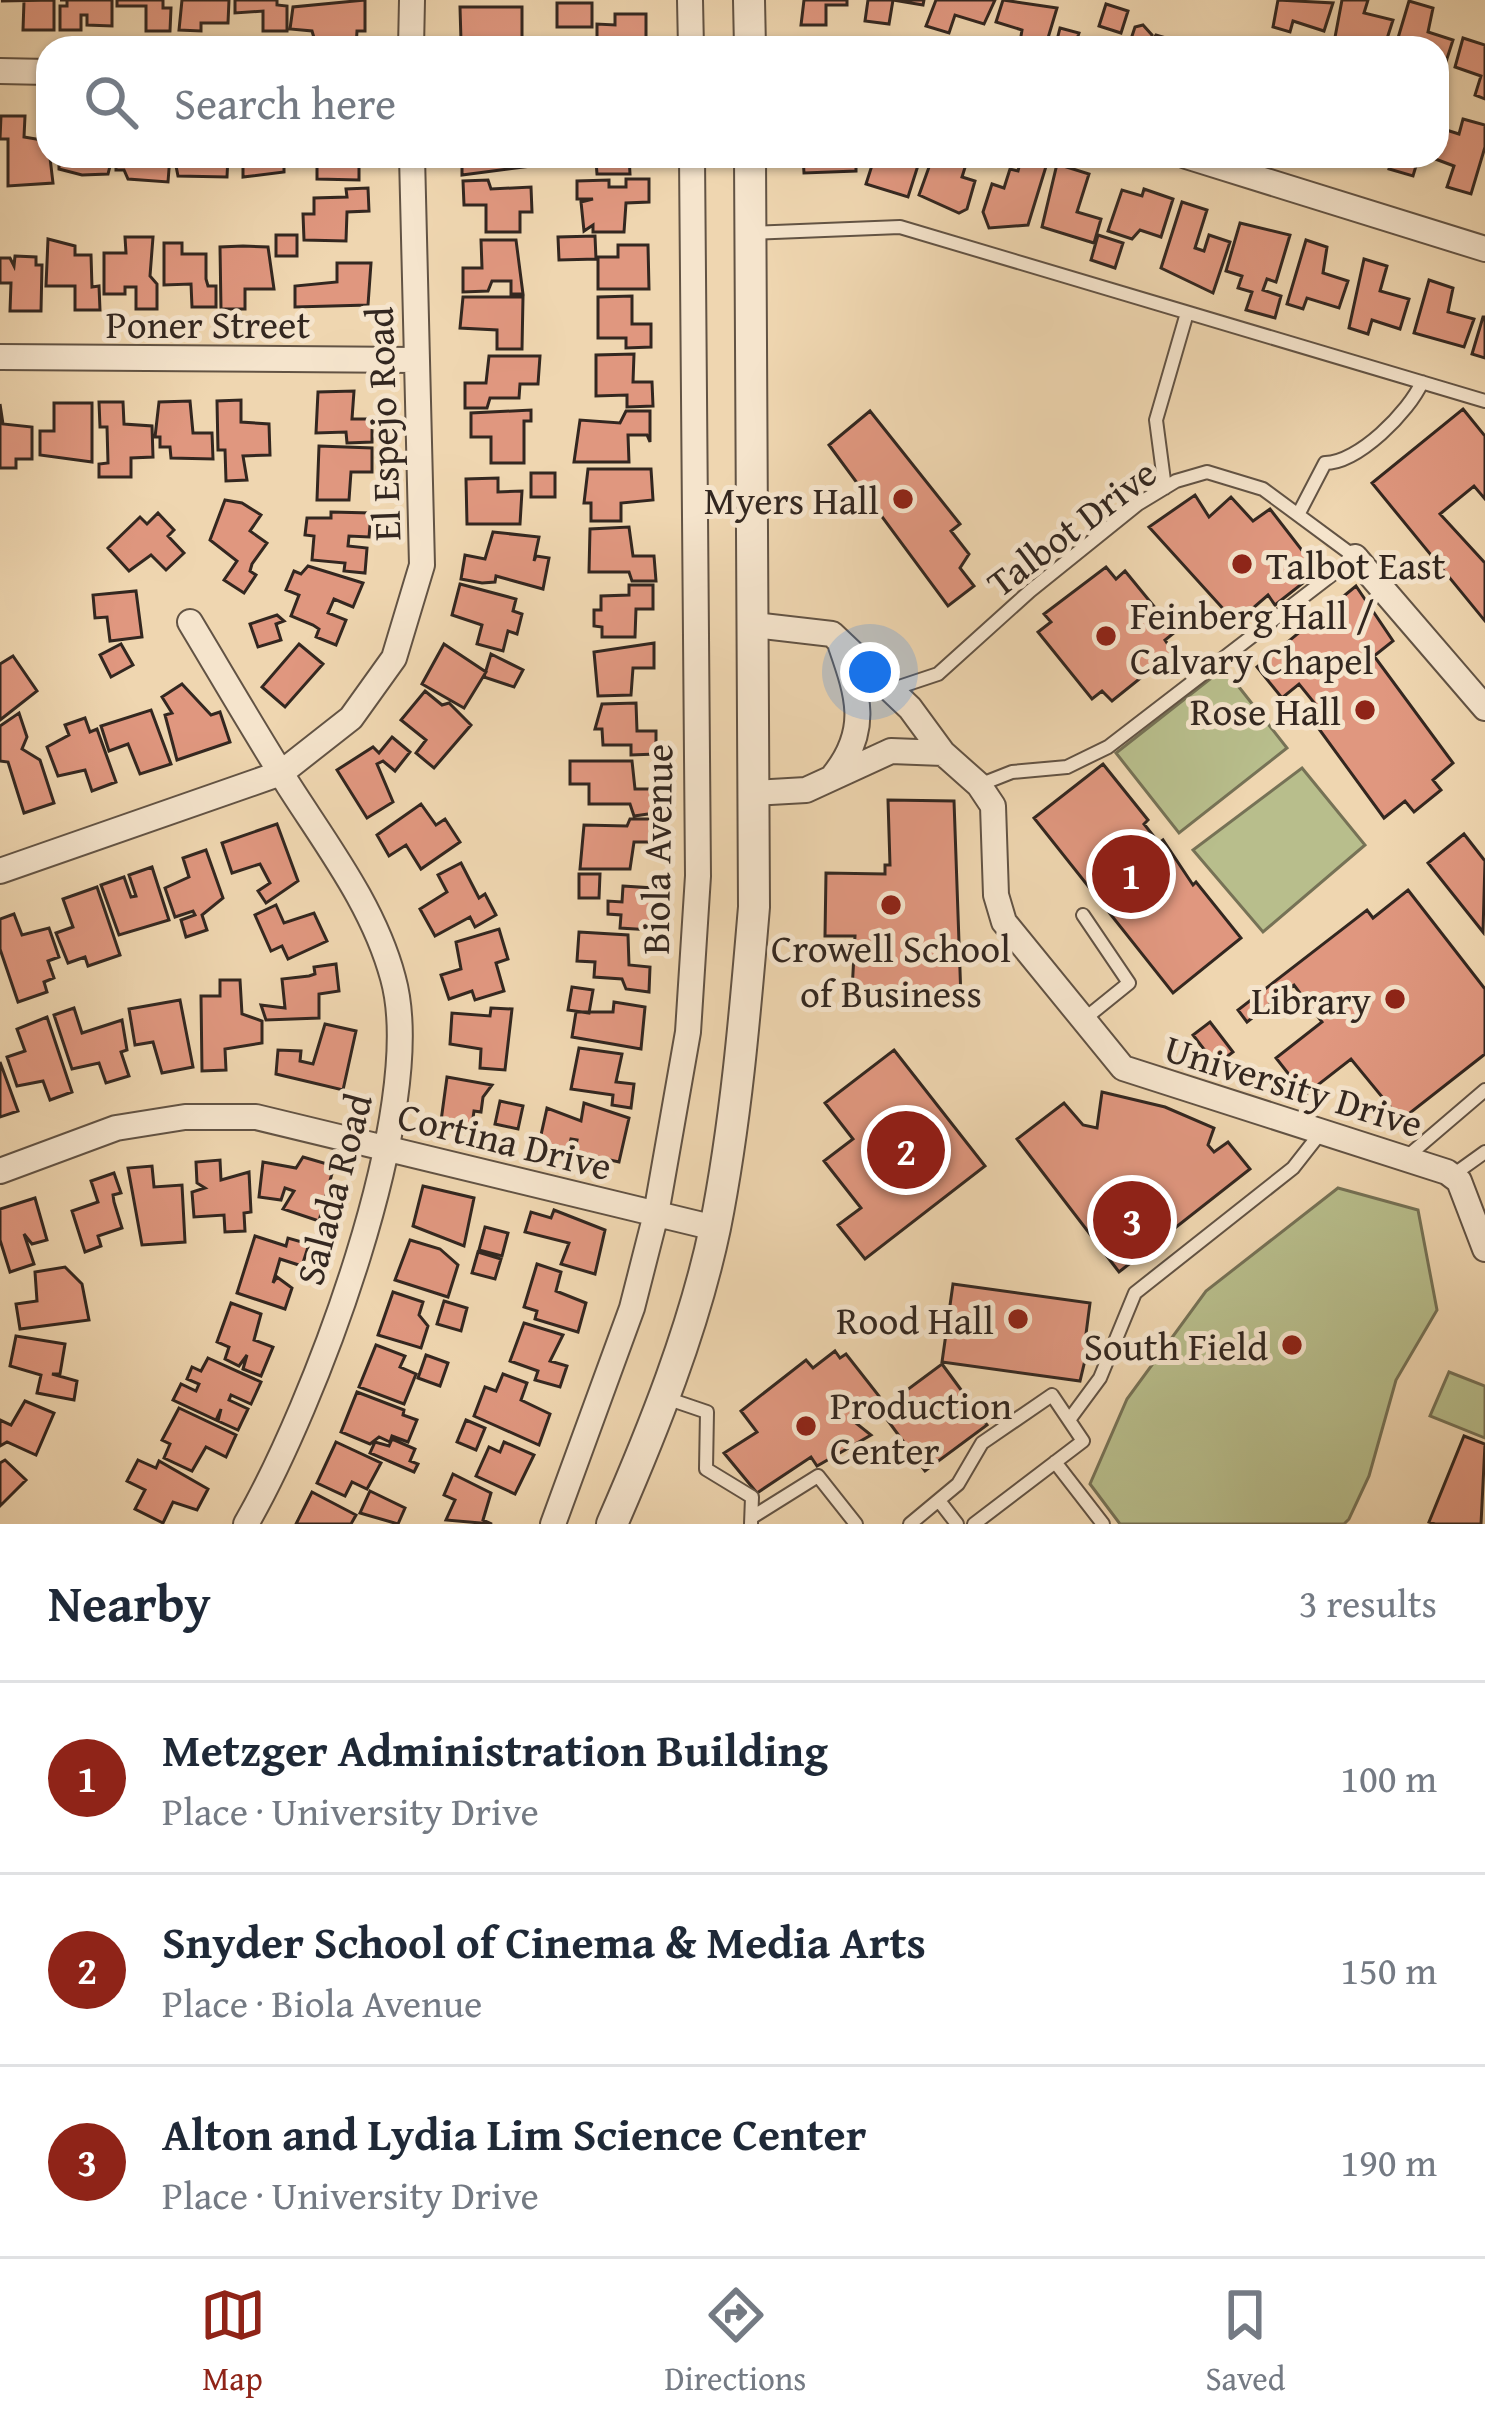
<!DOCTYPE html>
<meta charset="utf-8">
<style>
body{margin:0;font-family:"Gentium Book Plus",serif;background:#f6f6f7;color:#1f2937}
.you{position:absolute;left:870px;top:672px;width:42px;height:42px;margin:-30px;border:9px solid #fff;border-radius:50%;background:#1a73e8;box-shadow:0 0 0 18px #1a73e833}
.badge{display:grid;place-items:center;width:78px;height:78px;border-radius:50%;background:#8f2418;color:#fff;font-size:39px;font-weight:700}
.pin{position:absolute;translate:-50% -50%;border:6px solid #fff;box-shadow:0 3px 12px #0006}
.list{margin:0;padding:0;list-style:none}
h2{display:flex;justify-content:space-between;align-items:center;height:156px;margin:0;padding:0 48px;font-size:51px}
h2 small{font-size:39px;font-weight:400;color:#747a83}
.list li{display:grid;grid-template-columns:78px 1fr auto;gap:36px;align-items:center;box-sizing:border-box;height:192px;padding:0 48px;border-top:3px solid #e0e1e3}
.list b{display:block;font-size:45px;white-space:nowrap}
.list p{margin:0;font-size:39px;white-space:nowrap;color:#747a83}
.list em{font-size:39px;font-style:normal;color:#747a83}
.icon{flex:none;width:66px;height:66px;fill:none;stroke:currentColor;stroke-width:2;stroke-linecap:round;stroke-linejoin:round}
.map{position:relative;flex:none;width:1485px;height:1524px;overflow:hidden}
.search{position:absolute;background:#fff;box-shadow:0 3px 9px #0004;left:36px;right:36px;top:36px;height:132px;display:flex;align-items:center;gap:30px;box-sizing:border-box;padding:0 42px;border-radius:36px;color:#747a83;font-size:45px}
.sheet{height:732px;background:#fff}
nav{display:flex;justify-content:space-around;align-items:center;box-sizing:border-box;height:168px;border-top:3px solid #e0e1e3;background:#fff;font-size:33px;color:#747a83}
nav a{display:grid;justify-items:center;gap:6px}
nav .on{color:#8f2418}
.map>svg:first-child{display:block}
.green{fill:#b8be8c;stroke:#767256;stroke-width:3}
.building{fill:#e0977f;stroke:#332720;stroke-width:3}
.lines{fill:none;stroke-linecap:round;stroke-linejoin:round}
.service-casing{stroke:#625344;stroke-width:16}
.minor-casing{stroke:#625344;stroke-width:28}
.tertiary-casing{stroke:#625344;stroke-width:34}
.service{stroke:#f5e4cc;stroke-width:12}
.minor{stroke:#f5e4cc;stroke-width:24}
.tertiary{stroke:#f5e4cc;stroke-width:30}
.poi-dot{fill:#8f2418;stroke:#f5e4cc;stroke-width:4.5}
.labels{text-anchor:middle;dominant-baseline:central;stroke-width:10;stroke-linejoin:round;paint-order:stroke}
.street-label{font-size:39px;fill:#332720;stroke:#f5e4cc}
.poi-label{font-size:39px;fill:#332720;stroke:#f5e4cc;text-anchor:end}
</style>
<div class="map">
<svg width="1485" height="1524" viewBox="0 0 1485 1524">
<rect width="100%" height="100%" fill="#efd6b0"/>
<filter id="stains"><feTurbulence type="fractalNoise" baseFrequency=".00167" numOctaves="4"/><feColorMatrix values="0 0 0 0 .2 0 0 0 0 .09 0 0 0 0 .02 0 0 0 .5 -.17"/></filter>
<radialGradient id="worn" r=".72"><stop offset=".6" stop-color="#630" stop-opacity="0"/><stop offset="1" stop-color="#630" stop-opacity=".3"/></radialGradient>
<path class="green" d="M1224,668L1287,748L1179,833L1116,753Z
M1302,768L1365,845L1263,932L1193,850Z
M1338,1188L1418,1210L1437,1310L1396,1380L1369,1476L1349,1519L1344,1524H1120L1090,1484L1127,1399L1206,1291Z
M1449,1372L1485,1386V1438L1430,1416Z"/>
<path class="building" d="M54,0V30H23L24,1H1Z
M60,0H112V26L87,25V15H81V30H60V6H67V0Z
M117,0H163V8H171L170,31H146V6H117Z
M182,0H229L228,23H201V31L179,30Z
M235,0H277V5L287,6V31H263V11L235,13Z
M365,0V31H357L356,48H317L312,31L290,29L293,7Z
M804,0H847V5H826V25H801Z
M868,0H924L923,5L893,0L889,24L865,21Z
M936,0H995L984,24L955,15L949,33L926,26Z
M1003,0L1057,8L1045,48H1019L1022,30L996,22Z
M1278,0L1333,3L1324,31L1293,21L1290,32L1273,27Z
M1342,0H1368L1364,13L1393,20L1384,48L1355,42L1353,48H1333Z
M1409,1L1433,8L1428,32L1453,40L1444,68L1437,66V48H1395Z
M557,3H592V27H557Z
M1106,4L1128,11L1121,33L1099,26Z
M460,7H522V48L461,41Z
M615,14H646V48L597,47V24L615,25Z
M1143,25L1152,35L1150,44L1156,35L1183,43L1182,48H1128L1135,27Z
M1060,28L1079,33L1077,39L1104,48H1055Z
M1463,38L1485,45V99L1475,95L1481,76L1455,67Z
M1,116H25L24,137L48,141L53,183L8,186V139H0Z
M1463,119L1485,125V147L1471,194L1447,187L1454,166L1430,157L1437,156V127L1459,134Z
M59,156H111V162L108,174L82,175L59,169Z
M116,156H170L168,182L128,179L124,170H116Z
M174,156H228L227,177L178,176Z
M243,156H284V172L243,177Z
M317,156H359V180L317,179Z
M462,156H532V166L462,175Z
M589,156H629L630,174H597L596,161Z
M803,156H856V171L804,173Z
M887,156H921L908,197L866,184L874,159L883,161Z
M933,156L968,158L962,177L975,181L967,209L959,213L919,195Z
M1022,156L1048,160L1028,225L989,228L983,212L992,184L1004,188L1010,169L1018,171Z
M1393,156H1419L1413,176L1389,169Z
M1057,164L1089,174L1077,212L1101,219L1094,243L1042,227Z
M626,179H649V202L626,203L624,232H593V225L584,231L581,202L593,199H577V181L609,180V187H626Z
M488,180L491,189L531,187L532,212H520V232H486V205H464L463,181Z
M368,188L369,211L347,212L346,241L304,240L303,214H314V198L347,197L346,189Z
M1144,189L1173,199L1161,237L1140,230L1132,239L1108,231L1122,190L1142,196Z
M1182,202L1207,210L1195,248L1204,251L1209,235L1230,242L1213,293L1161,268Z
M1240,223L1290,235L1276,282L1267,279L1263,290L1281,296L1275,318L1246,310L1252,292L1238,288L1242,276L1226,271Z
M276,235H297V256H276Z
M1098,235L1123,243L1115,268L1091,260Z
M595,236L596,259L559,260L558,237Z
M125,237H153L150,276L157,284V309H136V287H125V294H104V253H126Z
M48,239L75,246V255H91L92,287L99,286L100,310H75V286H46Z
M481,240H516L523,294H511V281H492L488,291L463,292V268H482Z
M1306,240L1327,247L1323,273L1348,281L1339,308L1307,298L1303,309L1287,304Z
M164,243H182V254H206V279L208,286H216V307H192L191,284L164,285Z
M618,245H648L649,289H598V257H618Z
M243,246L268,247L274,289H245V309H221L220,247Z
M15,256L36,257V265H42L41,311H10L11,283H0V258H10L14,266Z
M1364,259L1387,266L1380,291L1409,299L1400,329L1372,320L1368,334L1349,328Z
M337,263H371L368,305L295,307V286L337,282Z
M1429,280L1453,288L1448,312L1474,319L1464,347L1414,333Z
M632,296V324H651V347L626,348V338H598V297Z
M463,297H523L522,349H497V330L460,328Z
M1483,317H1485V358L1472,354Z
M634,354L633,382H652L653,406L627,407V395L596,396V355Z
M489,356H540L538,384H520L519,398H490L487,408H465V383H486Z
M354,391L352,419H372V442L347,443L346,432L316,433L318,392Z
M241,400V422L269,424L270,455L243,456L247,480L226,481L225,450H218L217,401Z
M190,401L193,433H212L213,459L171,458L170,447H160V437H155L159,402Z
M99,402H123L124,424L152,426L153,457L131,458V477H99V464L108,463L107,427H100Z
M54,403H92V462L40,455V431H54Z
M0,404L3,424L32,427V459H16V468H0Z
M1463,409L1485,436V499L1474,486L1440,514L1485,563V621L1372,483Z
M531,410V421H524V463H491V437H471V413Z
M626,411H650V442L647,435H628L629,462H574L580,420L620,423Z
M870,411L960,524L951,531L969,554L960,568L974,586L948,606L829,445Z
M319,446L372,448V472H351L349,500H317Z
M588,469H651L653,500L621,503V521H591V503H584Z
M531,473H555V497H531Z
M498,478V492L522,491L520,524H467L466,479Z
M1195,495L1209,517L1231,497L1253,521L1270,509L1308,558L1294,570L1303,583L1275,605L1268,595L1236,623L1149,527Z
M225,500L242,503L261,515L250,531L267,543L252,564L250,571L256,575L244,593L224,580L237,561L210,540Z
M331,512L371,513L369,537L349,536L348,546L367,548L365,573L344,571L345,563L312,560L314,536L305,535L307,518H331Z
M158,513L174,530L168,536L184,553L166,570L151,555L129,571L108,548L140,517L147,524Z
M629,527L633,556H654L656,581H632L629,572H589L590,529Z
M493,532L539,537L534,561L536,556L549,558L543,589L496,576L495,582L482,583L461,579L465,555L485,559Z
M308,566L363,583L353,607L334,599L328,613L346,620L336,645L316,637L319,629L313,625L291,616L299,595L286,590L294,571L301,574Z
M1106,567L1116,579L1125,571L1175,632L1165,640L1173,652L1112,701L1102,691L1092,699L1038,632L1051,622L1044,614Z
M460,584L516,599L513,611L522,614L517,634L508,631L503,651L477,644L482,625L452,615Z
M629,585H653V609H636L635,637H602V627L594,626V610H601V596L629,595Z
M1356,586L1393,641L1374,656L1453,763L1433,780L1441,790L1414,812L1405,801L1384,818L1319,729L1329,721L1299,684L1282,698L1257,667Z
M136,591L142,637L110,641L107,617L95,618L93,595Z
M277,615L284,621L276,624L281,640L258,647L250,624Z
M654,643V668H633L631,695L598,696L594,652Z
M121,644L133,665L111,677L100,655Z
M299,644L323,664L285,707L262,687Z
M444,644L486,672L464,708L422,684Z
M491,654L523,670L514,687L484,677Z
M13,656L37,691L0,720V664Z
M182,684L211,715L220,712L230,742L177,760L165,715L172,713L162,697Z
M425,691L442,705L449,703L471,725L434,768L416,753L426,740L401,720Z
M636,703L637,731H656V754L631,755V745H603L602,729H595L602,704Z
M151,710L171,764L140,774L128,744L109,751L101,726Z
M19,713L27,737L22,749L40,760L54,803L24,813L8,762L0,761V726Z
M85,718L90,732L97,729L116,782L92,791L85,770L58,776L47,747L69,735L65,725Z
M392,737L410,752L395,771L383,761L377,764L393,802L367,818L337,770L373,747L379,753Z
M570,761H632L635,789H657L655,813L634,816L630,804H589V784H570Z
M1103,764L1148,820L1144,824L1159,843L1163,840L1193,885L1196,882L1241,938L1173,993L1034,818Z
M888,800L954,801L961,999L852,991L855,936H825L826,873L885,874V865H890Z
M421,804L436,825L445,819L460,842L421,869L406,845L389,856L377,835Z
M630,819H655V842H634L630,869H580L584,825L627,826Z
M277,824L298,881L266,903L258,891L270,883L260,864L232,873L222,843Z
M1464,834L1485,861L1483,932L1428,863Z
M206,850L223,898L202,915L207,930L186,937L181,920L195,915L193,911L175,917L165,888L189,877L183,858Z
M461,863L479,898L485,894L496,915L475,927L470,917L435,936L420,909L447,892L438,875Z
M152,867L169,920L119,935L101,885L124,877L131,897L136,896L129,875Z
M579,874H600L599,898H579Z
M623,886L653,888L651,930L620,928L621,915L608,914V901L622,902Z
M97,887L120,955L88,966L85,957L68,963L56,933L73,927L63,899Z
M1408,890L1485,989V1054L1401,1120L1351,1059L1305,1095L1276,1058L1322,1022L1294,985L1247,1022L1238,1010L1367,910L1373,918Z
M276,905L284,923L314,913L327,941L288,959L282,946L271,951L255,915Z
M14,914L22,935L49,928L59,957L48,961L54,978L44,982L47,992L18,1002L0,949V919Z
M499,929L508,959L496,963L504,991L475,1000L472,991L449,999L441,975L461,969L456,942Z
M579,932L628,935L629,965L650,967L649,992L626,989L622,979L594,977L595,962L577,961Z
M336,964L339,991L319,994V1018L266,1020L261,1005L285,1008L282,979L309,976L315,974L314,967Z
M220,980H240L242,1014L262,1021V1043L225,1049L226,1070L202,1071L201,996H220Z
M572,987L593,990L589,1013L568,1010Z
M180,1000L193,1067L162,1073L153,1042L135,1045L129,1009Z
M614,1002L645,1007L641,1049L572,1037L576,1012H613Z
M74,1008L82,1033L122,1020L127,1050L121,1052L129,1076L106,1083L99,1063L72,1069L54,1015Z
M491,1008L512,1009L505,1070L480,1068L481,1049L450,1044L452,1013L490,1016Z
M47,1017L72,1092L50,1100L43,1081L17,1086L7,1057L25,1051L17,1029Z
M1210,1022L1233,1052L1216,1065L1193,1035Z
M325,1024L356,1031L343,1090L276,1074L278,1050L301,1051L300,1061L313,1064Z
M579,1048L622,1054L616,1082L634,1084L631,1108L612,1105L613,1095L571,1089Z
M894,1050L985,1166L865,1259L838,1225L861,1208L824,1161L853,1139L825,1103Z
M0,1062L18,1111L0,1117Z
M447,1077L492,1085L483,1097L481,1112L474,1111L472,1125L441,1121Z
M1102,1092L1165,1107L1214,1128L1208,1145L1214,1152L1228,1142L1250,1169L1119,1272L1017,1139L1064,1103L1083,1125L1097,1128Z
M500,1101L523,1106L518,1129L495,1124Z
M584,1103L629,1118L619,1162L574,1152L577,1140L571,1139L568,1150L539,1144L547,1108L581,1121Z
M303,1157L334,1166L319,1221L283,1209L294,1191L285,1188L281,1200L259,1197L263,1162L296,1168Z
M220,1160L221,1180L249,1172L251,1212L244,1213L245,1231L225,1232L224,1215L194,1217L192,1192L205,1188L197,1183L196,1162Z
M152,1166L154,1187L182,1185L185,1242L142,1245L128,1168Z
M114,1173L121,1193L113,1195L114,1202L122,1228L98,1236L101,1246L85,1252L72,1211L98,1202L91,1181Z
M423,1186L474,1198L464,1246L413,1226Z
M35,1198L47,1240L32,1244L24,1234L34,1264L10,1272L0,1240V1209Z
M554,1210L605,1230L595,1274L561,1264L569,1243L525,1232L531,1212L551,1218Z
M485,1227L508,1233L502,1256L479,1250Z
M255,1236L286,1246L288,1238L309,1244L302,1266L280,1259L273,1283L277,1277L292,1288L285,1309L237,1293Z
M410,1240L440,1249L458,1265L448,1297L395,1280Z
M478,1252L501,1259L495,1279L472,1273Z
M537,1264L561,1272L556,1291L586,1303L578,1332L535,1319L537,1311L524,1307Z
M65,1267L82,1284L89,1320L20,1329L16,1304L37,1301L35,1272Z
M953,1284L1090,1303L1086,1334L1091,1335L1080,1381L942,1362Z
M393,1292L423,1302L419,1315L428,1326L421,1348L378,1335Z
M444,1301L467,1308L461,1331L437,1324Z
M231,1303L261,1314L254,1340L273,1347L261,1376L243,1369L247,1355L239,1366L225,1359L229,1347L217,1342Z
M524,1323L563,1335L550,1361L567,1366L560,1387L535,1380L538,1371L510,1361Z
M16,1336L65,1344L60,1374H52L77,1381L74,1400L37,1393L41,1375L10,1366Z
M376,1345L405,1356L400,1367L416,1374L404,1404L359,1387Z
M835,1351L840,1358L846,1354L879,1396L852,1420L871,1435L817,1466L811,1457L757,1493L724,1453L757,1432L741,1411L806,1360L813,1368Z
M426,1355L448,1363L440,1386L418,1378Z
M208,1358L261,1382L251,1404L231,1395L229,1400L248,1409L238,1430L218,1421L221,1409L216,1420L173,1400L181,1384L196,1391L199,1384L187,1379L192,1367L201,1371Z
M942,1364L987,1425L925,1471L880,1410Z
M503,1374L527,1383L521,1400L550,1414L539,1445L474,1416L485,1387L496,1391Z
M357,1392L404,1410L403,1415L417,1420L408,1442L392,1436L390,1442L379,1437L370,1444L341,1432Z
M25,1401L54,1413L36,1455L7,1442L0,1446V1420L11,1425Z
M179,1408L236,1435L226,1457L206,1447L192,1471L164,1458L170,1444L162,1440Z
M466,1420L485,1428L476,1450L457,1442Z
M1464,1436L1485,1444L1481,1524H1435L1429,1522Z
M392,1439L415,1449L410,1461L418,1464L414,1472L370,1453L375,1442L389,1446Z
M336,1442L381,1463L367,1489L352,1482L345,1496L317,1483Z
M504,1442L534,1455L515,1494L476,1476L489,1447L500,1452Z
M5,1460L26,1480L0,1506V1463Z
M138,1460L156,1468L159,1461L208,1489L197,1510L173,1502L163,1523L135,1509L145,1490L127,1481Z
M453,1474L491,1493L483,1520L492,1524L446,1520L455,1500L444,1495Z
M370,1491L405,1508L398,1524L360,1513Z
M312,1492L356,1515L351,1524H296Z"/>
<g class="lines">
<g class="service-casing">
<path id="service" d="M750,233L900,227L1485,401
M1165,488L1156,420L1187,313
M1299,513L1325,463C1358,463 1409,412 1422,382
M893,689L938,674L1030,591L1138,504L1176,481L1207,472L1263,489L1355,557L1108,747L1067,767L1012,772L979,785
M1082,1021L1129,983L1083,915
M1409,1155L1485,1090
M1453,1175L1485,1152
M663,1397L707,1412L706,1469L752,1497L751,1524
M1069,1420L1100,1378L1135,1293L1293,1168L1322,1131
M1055,1462L1103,1524
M940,1502L957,1524
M754,1516L818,1476L856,1524
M910,1524L958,1484L982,1443L1052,1395L1083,1441L974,1524"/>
</g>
<g class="minor-casing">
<path id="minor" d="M690,0L691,48
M411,48L412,0
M0,71L48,72
M1186,156L1485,249
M0,357L415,360
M1355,557L1485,708
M190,622C223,677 255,732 289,786C328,847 374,907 393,978C429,1107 313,1408 246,1524
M754,625L832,634L910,708L943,753L979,785L993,806L996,895L1004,922L1123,1068L1447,1172L1459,1181L1485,1249
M834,775C870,730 858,695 841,646
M753,793L806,790L891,751L943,753
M0,871L281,773L351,718L394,658L422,565L412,156
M0,1171L116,1128L185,1117H256L715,1228
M553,1524L632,1308L656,1214L688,1032L698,876L692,156"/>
</g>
<g class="tertiary-casing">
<path id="tertiary" d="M749,0L750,48
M612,1524C653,1430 694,1328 715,1228C736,1122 745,1014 754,907L750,156"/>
</g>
<use href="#service" class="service"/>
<use href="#minor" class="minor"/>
<use href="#tertiary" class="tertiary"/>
</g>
<g class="poi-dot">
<circle cx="903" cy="499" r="12"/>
<circle cx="1242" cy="564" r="12"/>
<circle cx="1106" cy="636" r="12"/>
<circle cx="1365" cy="710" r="12"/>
<circle cx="891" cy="905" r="12"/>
<circle cx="1395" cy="999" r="12"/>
<circle cx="1018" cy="1319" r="12"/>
<circle cx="1292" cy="1345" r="12"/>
<circle cx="806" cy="1426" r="12"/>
</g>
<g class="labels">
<g class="street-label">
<text x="208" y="323">Poner Street</text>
<text transform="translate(382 424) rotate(-92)">El Espejo Road</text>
<text transform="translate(1071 527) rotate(-37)">Talbot Drive</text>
<text transform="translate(656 849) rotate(-89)">Biola Avenue</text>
<text transform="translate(1294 1085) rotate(17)">University Drive</text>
<text transform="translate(505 1140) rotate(14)">Cortina Drive</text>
<text transform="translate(333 1189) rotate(-75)">Salada Road</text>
</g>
<g class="poi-label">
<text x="879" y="499">Myers Hall</text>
<text x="1266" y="564" text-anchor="start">Talbot East</text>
<text x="1130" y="614" text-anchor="start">Feinberg Hall /<tspan x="1130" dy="45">Calvary Chapel</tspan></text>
<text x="1341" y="710">Rose Hall</text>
<text x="891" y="947" text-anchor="middle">Crowell School<tspan x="891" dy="45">of Business</tspan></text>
<text x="1371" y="999">Library</text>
<text x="994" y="1319">Rood Hall</text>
<text x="1268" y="1345">South Field</text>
<text x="830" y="1404" text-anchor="start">Production<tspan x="830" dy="45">Center</tspan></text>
</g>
</g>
<rect width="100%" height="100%" filter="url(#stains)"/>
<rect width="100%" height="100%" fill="url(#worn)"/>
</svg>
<div class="you"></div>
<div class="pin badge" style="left:1131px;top:874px">1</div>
<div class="pin badge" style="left:906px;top:1150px">2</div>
<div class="pin badge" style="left:1132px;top:1220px">3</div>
<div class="search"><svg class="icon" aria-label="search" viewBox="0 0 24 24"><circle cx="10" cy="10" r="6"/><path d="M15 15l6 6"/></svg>Search here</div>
</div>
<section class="sheet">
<h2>Nearby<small>3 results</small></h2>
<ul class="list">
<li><span class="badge">1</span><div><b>Metzger Administration Building</b><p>Place · University Drive</p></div><em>100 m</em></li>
<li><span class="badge">2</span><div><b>Snyder School of Cinema &amp; Media Arts</b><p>Place · Biola Avenue</p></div><em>150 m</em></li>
<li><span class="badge">3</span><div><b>Alton and Lydia Lim Science Center</b><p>Place · University Drive</p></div><em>190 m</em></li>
</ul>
</section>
<nav>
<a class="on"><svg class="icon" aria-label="map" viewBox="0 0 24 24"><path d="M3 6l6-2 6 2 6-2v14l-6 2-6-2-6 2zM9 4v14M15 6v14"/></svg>Map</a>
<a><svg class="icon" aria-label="directions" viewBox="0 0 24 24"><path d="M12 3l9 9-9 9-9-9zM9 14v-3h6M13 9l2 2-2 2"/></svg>Directions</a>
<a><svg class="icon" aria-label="saved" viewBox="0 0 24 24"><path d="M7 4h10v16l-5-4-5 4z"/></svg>Saved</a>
</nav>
